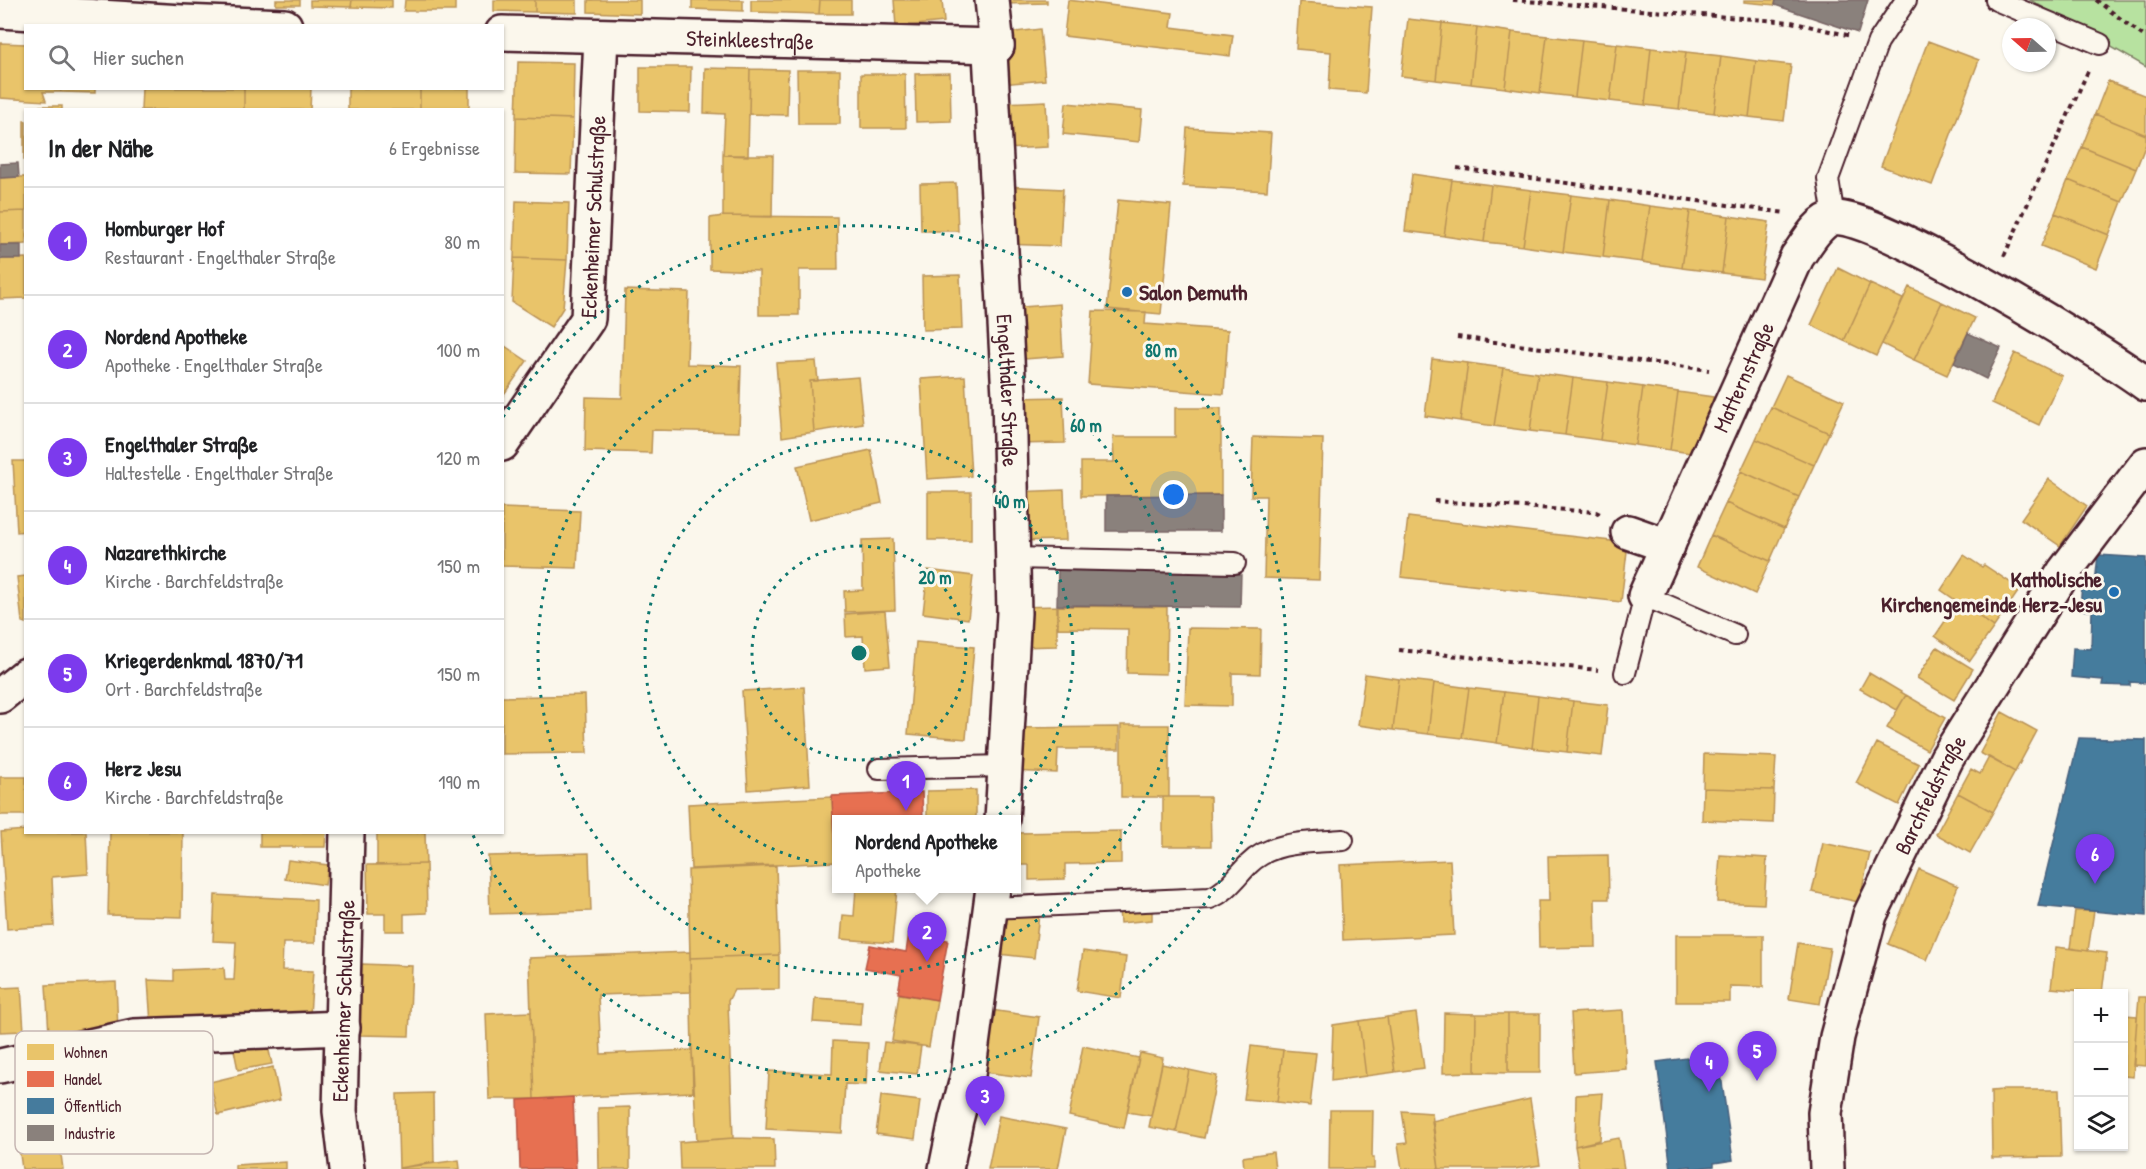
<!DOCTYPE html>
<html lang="de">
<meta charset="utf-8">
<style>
body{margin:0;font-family:"Patrick Hand",sans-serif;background:#f2f2f2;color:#202124}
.controls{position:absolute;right:18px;bottom:18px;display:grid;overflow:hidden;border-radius:0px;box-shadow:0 2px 4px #0004}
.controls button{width:54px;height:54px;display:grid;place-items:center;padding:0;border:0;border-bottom:2px solid #e0e0e0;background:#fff;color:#202124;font:30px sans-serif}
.compass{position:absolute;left:2002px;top:18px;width:54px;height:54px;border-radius:50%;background:#fff;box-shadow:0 2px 4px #0004;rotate:290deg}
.you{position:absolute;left:1174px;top:495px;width:21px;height:21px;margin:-15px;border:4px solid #fff;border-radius:50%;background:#1a73e8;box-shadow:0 0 0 9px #1a73e833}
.badge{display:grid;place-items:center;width:39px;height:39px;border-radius:50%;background:#7c3aed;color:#fff;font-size:20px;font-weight:700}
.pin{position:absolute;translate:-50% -50px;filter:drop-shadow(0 2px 3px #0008)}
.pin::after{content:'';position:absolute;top:32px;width:21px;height:18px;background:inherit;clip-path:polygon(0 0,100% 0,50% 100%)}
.popup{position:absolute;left:832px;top:815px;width:189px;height:78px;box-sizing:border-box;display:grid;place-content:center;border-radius:0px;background:#fff;filter:drop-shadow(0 2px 4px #0005);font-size:20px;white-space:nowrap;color:#757577}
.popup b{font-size:22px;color:#202124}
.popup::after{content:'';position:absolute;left:50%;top:100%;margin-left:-12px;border:12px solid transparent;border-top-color:#fff}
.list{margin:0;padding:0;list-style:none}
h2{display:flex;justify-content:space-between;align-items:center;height:78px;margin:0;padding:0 24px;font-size:26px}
h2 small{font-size:20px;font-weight:400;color:#757577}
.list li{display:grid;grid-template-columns:39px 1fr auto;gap:18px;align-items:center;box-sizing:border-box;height:108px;padding:0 24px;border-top:2px solid #e0e0e0}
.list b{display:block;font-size:22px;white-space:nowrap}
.list p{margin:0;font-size:20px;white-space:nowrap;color:#757577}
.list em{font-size:20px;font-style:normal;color:#757577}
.icon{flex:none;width:33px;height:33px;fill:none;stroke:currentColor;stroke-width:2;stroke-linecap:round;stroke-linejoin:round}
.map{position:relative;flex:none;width:2146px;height:1169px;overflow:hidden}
.search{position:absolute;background:#fff;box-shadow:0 2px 4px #0004;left:24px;top:24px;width:480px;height:66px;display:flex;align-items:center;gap:15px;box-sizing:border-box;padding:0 21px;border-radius:0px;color:#757577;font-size:22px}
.panel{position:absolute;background:#fff;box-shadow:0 2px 4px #0004;left:24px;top:108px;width:480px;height:726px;border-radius:0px}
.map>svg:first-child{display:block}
.green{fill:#b7e2a0;stroke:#808066;stroke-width:1.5}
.homes{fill:#e9c46a;stroke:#b99257;stroke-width:1.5}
.shops{fill:#e76f51;stroke:#b85746;stroke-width:1.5}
.public{fill:#457b9d;stroke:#465f7b;stroke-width:1.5}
.industry{fill:#8a817c;stroke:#776464;stroke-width:1.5}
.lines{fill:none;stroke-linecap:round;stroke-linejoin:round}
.service-casing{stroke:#4a1f2b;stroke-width:24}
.minor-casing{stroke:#4a1f2b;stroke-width:38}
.path{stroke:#4a1f2b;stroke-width:4;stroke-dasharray:4.5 4.5;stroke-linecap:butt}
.service{stroke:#fbf7ec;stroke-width:20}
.minor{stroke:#fbf7ec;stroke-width:33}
.ring{fill:none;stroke:#0f766e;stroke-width:3;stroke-dasharray:3 6}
.poi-dot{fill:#1f6fb2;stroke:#fbf7ec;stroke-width:2}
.labels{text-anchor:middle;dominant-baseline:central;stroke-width:6;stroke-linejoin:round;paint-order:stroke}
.street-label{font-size:22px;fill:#4a1f2b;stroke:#fbf7ec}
.poi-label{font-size:22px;font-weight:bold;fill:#4a1f2b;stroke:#fbf7ec;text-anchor:start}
.key{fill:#fbf7ec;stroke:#c6b6b2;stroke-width:1.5}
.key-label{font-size:16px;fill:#4a1f2b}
.centre{fill:#0f766e;stroke:#fbf7ec;stroke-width:3}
.ring-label{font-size:18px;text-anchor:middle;font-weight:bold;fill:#0f766e;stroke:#fbf7ec;stroke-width:6;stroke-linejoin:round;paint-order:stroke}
</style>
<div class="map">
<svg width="2146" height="1169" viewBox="0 0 2146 1169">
<rect width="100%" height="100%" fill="#fbf7ec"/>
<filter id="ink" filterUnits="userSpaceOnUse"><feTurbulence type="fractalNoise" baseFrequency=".0167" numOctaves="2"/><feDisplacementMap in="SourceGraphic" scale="12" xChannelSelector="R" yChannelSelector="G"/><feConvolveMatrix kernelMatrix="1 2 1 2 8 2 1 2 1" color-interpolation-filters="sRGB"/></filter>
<g filter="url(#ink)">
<path class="green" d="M2030,0H2146V67Z"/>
<path class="homes" d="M276,0H300V5H276Z
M310,0H352L351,7L310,6Z
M352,0H392V8L351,7Z
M405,0H455V11H404Z
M494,0H535V12L494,11Z
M535,0H577V13L535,12Z
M588,0H640V14L588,12Z
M692,0H743V11L692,9Z
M751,0H820L819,14L751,12Z
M820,0H851V14H819Z
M894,0H942L944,22L896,27Z
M1004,0H1047V3L1004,4Z
M1068,0L1173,13L1171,27L1233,35L1230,56L1064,36Z
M1744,0H1776L1775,5L1744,2Z
M1299,2L1372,7L1366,93L1329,90L1331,52L1296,49Z
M1408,19L1442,23L1436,80L1401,76Z
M1442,23L1477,27L1471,84L1436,80Z
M1477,27L1512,32L1505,88L1471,84Z
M1040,29L1045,80L1002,84L998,34Z
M1512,32L1547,36L1540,93L1505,88Z
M1547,36L1582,40L1575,97L1540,93Z
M1582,40L1617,44L1610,101L1575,97Z
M1928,41L1979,60L1932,185L1881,166Z
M0,43L26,44V88H60L61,92H43L46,101L0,98Z
M1617,44L1651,48L1645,105L1610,101Z
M1651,48L1686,52L1679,109L1645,105Z
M1686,52L1721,56L1714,113L1679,109Z
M1721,56L1756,61L1749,117L1714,113Z
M1756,61L1791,65L1784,121L1749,117Z
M518,62L574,63L573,119L516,117Z
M640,67H691L690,112L640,111Z
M705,68L750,69L748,156L723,155L725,114L704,113Z
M750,69L788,70L787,115L749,114Z
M797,70H840V124H798Z
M950,73L951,121L916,122L915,74Z
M861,74H905L906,128H861Z
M2108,81L2146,96V135L2095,114Z
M60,88H95V93L61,92Z
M142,88H244V110H141Z
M244,88H311L310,110H244Z
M348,88H420V110H348Z
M420,88H469V110H420Z
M1046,101L1048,147L1003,149L1001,103Z
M1066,103L1142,110L1139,142L1063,134Z
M40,106H62V110H40Z
M2095,114L2146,135V144L2136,169L2082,147Z
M516,117L573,119L571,174L515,173Z
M24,121H26V160H24Z
M1187,128L1271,133L1267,191L1183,186Z
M2082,147L2136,169L2122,202L2068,180Z
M723,155H773L772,217L723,216Z
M1412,174L1452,180L1444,236L1405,231Z
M19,177H26V211L0,212V178Z
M1452,180L1491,185L1484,242L1444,236Z
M2068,180L2122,202L2109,235L2055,213Z
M956,183L958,231H921L920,184Z
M1491,185L1531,190L1523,246L1484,242Z
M1005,186L1063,189L1060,246L1004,244Z
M1531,190L1571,195L1563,252L1523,246Z
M1571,195L1610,200L1603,257L1563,252Z
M1118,200L1171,205L1161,314L1107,309Z
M1610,200L1650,206L1642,262L1603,257Z
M516,201L569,203L567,260L514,258Z
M1650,206L1690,211L1682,268L1642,262Z
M26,211V244L0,245V212Z
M1690,211L1729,216L1722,273L1682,268Z
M2055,213L2109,235L2096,268L2041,246Z
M723,216L837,217L838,270H799V315H759V271L710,269V218Z
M1729,216L1769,222L1761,278L1722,273Z
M26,258V298L0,299V259Z
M514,258L567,260L563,308L551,327L512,302Z
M1838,268L1870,284L1844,341L1811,325Z
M960,275L962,329L923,330L922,276Z
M1870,284L1903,299L1876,356L1844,341Z
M1909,287L1942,302L1914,360L1882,344Z
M625,290L689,292L687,364L741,366L739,432L652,430L651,453L585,451L586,397L622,398Z
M1942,302L1975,318L1947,375L1914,360Z
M1060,304L1063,356L1012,360L1008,308Z
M1093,311L1146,312L1145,324L1228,330L1224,394L1088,384Z
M502,344L527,361L502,397Z
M2015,353L2062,376L2039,425L1992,403Z
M1432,359L1468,363L1460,421L1425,416Z
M816,361L818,381H810L814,432L782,437L776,363Z
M1468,363L1503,368L1494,426L1460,421Z
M1503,368L1538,373L1530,431L1494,426Z
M1538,373L1573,378L1565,435L1530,431Z
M1786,375L1844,401L1829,433L1771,407Z
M965,376L971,476L927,479L921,379Z
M858,377L863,424L814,432L810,381Z
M1573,378L1608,382L1600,440L1565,435Z
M1608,382L1643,387L1635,445L1600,440Z
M1643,387L1678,392L1670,450L1635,445Z
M1678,392L1713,397L1705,455L1670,450Z
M1063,397L1065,443L1015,444L1014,398Z
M1771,407L1829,433L1814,465L1756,439Z
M1175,408H1221V495L1081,496V462H1114L1113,437H1175Z
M1253,437L1323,439L1319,580L1264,578L1266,496H1251Z
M1756,439L1814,465L1799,497L1741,471Z
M871,450L882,503L809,520L797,466Z
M13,461H26V531L17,532Z
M1741,471L1799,497L1784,529L1726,503Z
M2049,479L2087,506L2060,546L2021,519Z
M1064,490L1066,540L1016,541L1015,492Z
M928,492H971V540H928Z
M1726,503L1784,529L1770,561L1711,535Z
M502,508L580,511L577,568L502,566Z
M1408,517L1628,543L1621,602L1401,577Z
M1711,535L1770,561L1755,594L1697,567Z
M893,539L895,610L845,612L844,591L863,590L862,540Z
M1964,555L1982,567L1984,565L2020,589L1994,627L1941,590Z
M928,570L973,576L968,619L923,613Z
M26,576V623L22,622L17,577Z
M1958,602L1994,627L1970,661L1935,636Z
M1057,606V646L1018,647V607Z
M1058,606L1167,607L1166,674L1127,673L1128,629L1058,628Z
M885,611L890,666L865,668L863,636L846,637L845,614Z
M1188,628L1261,629L1260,674L1232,673V706L1185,705Z
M916,642L974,647L966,739L908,734Z
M1937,647L1973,669L1954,700L1917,678Z
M1869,673L1906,695L1897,710L1860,689Z
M1365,674L1399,679L1393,730L1358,725Z
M1399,679L1434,683L1428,734L1393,730Z
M1434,683L1469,688L1462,738L1428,734Z
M804,687L810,785L748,790L742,691Z
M1469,688L1504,692L1497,743L1462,738Z
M1504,692L1538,696L1532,748L1497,743Z
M585,695L587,753L502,754V697Z
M1906,695L1945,718L1927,750L1887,728Z
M1538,696L1573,701L1567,752L1532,748Z
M1573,701L1608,705L1602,756L1567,752Z
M2002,712L2037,731L2015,772L1980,753Z
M1121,725H1169V797H1121Z
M1119,727V749H1058L1057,773L1008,771L1010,728Z
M1877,743L1919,764L1899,805L1856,783Z
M1704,754L1776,757L1774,790L1703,788Z
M1989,757L2015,772L1993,812L1958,793L1971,769L1980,774Z
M0,777H26V815H0Z
M1703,788L1774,790L1773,823L1702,820Z
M976,790V820H927V791Z
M1958,793L1993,812L1970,853L1936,834Z
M832,797L835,862L691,869L688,804Z
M1163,797H1210L1211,846H1163Z
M26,830V832H86L88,874L52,877L54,926L7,929L1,832Z
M1121,831V863L1065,864V879L1029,880V865H1017V833Z
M110,832H183L182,917L108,915Z
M260,832H326L325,847H260Z
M425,832L426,864L377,865V833Z
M1823,843L1870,853L1859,902L1812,892Z
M589,853L591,911L490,914L488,856Z
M1608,855L1609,899H1595L1596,947L1539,948L1538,901H1549L1548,856Z
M1720,855L1767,858L1764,904L1717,902Z
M288,860L328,865L325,885L285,879Z
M1450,860L1454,935L1343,940L1340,865Z
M836,861H837V882H834Z
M426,864L427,913L404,914V931H385V914H368L367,865Z
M776,866L779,955L690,958L688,870Z
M1919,869L1958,886L1927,960L1888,944Z
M856,888H897L892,943L841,939L843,915L854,916Z
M215,895L316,900L315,943H283L282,970L313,971L310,1015L151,1024L148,980L174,981V970L224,968L225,980H234L236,942L213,941Z
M1152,905V920L1120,923L1119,907Z
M995,909L1039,914L1034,958L990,953Z
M2075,911H2094L2088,951L2070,948Z
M1676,935H1763V987L1730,986V1002H1676Z
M1798,943L1830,948L1820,1004L1789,999Z
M2056,947L2107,953L2102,993L2051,988Z
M1083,951L1126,957L1121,998L1077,991Z
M690,952L691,992L598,995L601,1054L692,1050L693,1092L534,1099L529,958Z
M779,955V989L734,990L728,1001L733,1138L697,1141L692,1050L690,958Z
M362,964L412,966L409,1036L359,1035Z
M116,982L118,1030L49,1034L46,985Z
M21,987L24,1031L0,1032V988Z
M899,994L937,1000L929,1047L892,1041Z
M2139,997H2146V1066L2133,1065Z
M815,998L862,1001L860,1025L813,1022Z
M977,1008L1039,1017L1031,1078L968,1070Z
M1623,1010L1626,1069L1574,1073L1571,1013Z
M531,1012L534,1099H489L486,1014Z
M1416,1013L1424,1068L1395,1072L1387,1017Z
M1444,1013L1476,1014L1475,1072L1443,1073Z
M1476,1014H1508V1073L1475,1072Z
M1508,1014H1540V1073H1508Z
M2124,1015L2137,1016L2133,1077L2124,1076Z
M1387,1017L1395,1072L1366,1076L1359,1021Z
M1359,1021L1366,1076L1331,1081L1333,1025Z
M266,1038L272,1064L238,1070L233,1045Z
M833,1041L868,1043L866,1085L845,1084L842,1133L766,1129L769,1071L832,1074Z
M884,1042L921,1046L917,1074L880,1070Z
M1083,1046L1139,1058L1124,1128L1069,1116Z
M1251,1046L1283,1050L1277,1102L1244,1099Z
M173,1047L178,1079L116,1089L111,1057Z
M1283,1050L1316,1053L1310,1106L1277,1102Z
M1140,1053L1163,1058L1151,1116L1127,1112Z
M92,1058L103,1118L84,1122L80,1105L61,1109L53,1066Z
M1162,1064L1189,1070L1176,1132L1149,1127Z
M273,1067L280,1100L218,1115L210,1082Z
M1189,1070L1217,1076L1204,1138L1176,1132Z
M189,1086L195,1119L165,1124L160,1092Z
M2003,1090H2059L2061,1157L1992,1158L1991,1091Z
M433,1093L434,1162L399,1168L397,1094Z
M1603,1093L1600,1140L1575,1146L1576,1095Z
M881,1096L920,1101L915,1139L876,1134Z
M1530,1099L1540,1165L1514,1169H1439L1432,1121Z
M630,1107V1169H599L598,1108Z
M1330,1110H1373L1372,1158H1374V1169H1329Z
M1402,1111L1432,1113L1439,1169H1402L1398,1144L1407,1143Z
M999,1116L1066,1129L1058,1169H988Z
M58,1133L63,1169H22L18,1140Z
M733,1138L774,1139L775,1169H680L679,1142Z
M1619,1138L1624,1169H1579L1575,1146Z
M1273,1152L1275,1169H1244L1243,1157Z
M459,1160L460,1169H399V1168Z
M286,1162V1169H235V1165Z"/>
<path class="shops" d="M922,792L923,820H837V861H835L832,796Z
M909,933L948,940L937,1000L898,993L901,975L865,968L870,945L906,952Z
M573,1097L576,1169H520L518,1100Z"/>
<path class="public" d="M2098,555L2146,558V683L2130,682V686L2102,685L2103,680L2071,677L2073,648L2091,649L2092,611L2080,610L2082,583L2095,584Z
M2079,738L2146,740V916L2038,906Z
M1718,1054L1733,1160L1714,1163V1166L1691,1169V1166L1671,1169L1657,1062Z"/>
<path class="industry" d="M1776,0H1868L1858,33L1775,5Z
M18,163L19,177L0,178V164Z
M0,245H21V259H0Z
M1968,333L2001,348L1986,379L1954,363Z
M1221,495V531H1106V496Z
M1058,570L1241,572L1240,607L1057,605Z"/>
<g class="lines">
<g class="service-casing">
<path id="service" d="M1996,0L2100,44
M1834,218L1828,179L1878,42L1906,0
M1013,558L1235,563
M1625,673L1645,596L1735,635
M879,769L1005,766
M990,908L1210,898C1227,892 1236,877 1249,864C1273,840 1311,843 1343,840"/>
</g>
<g class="minor-casing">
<g id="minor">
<path id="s1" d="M992,0L997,46L990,53L1009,395L1014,613L1002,820"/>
<path d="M0,11L182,22L285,26"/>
<path id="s2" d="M502,33L997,46"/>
<path id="s3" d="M502,444L588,319L601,37"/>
<path d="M1628,532L1668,546"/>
<path id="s4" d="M1645,596L1797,257C1806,245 1818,221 1834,218C1873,211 2106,354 2146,384"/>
<path d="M0,696L26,675"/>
<path d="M347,832L340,1111L347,1169"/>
<path d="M0,1066L134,1036L343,1028"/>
<path d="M946,1169L956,1120L968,1075L993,888"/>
<path id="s5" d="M1827,1169L1825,1113L1837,1037L1870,915L1947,758L2064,572L2146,464"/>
</g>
</g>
<path class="path" d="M1513,0L1791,22L1851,36
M2096,0L2146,38
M1457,168L1786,213
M2004,256L2089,69
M1457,337L1709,370
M1434,501L1596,512L1600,514
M1399,650L1598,670"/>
<use href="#service" class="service"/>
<use href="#minor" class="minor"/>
</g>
</g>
<g class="ring">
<circle cx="859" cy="653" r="107"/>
<circle cx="859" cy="653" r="214"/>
<circle cx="859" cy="653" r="321"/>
<path d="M503 417A427 427 0 1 1 472 833"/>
</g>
<g class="poi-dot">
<circle cx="1127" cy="292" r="6"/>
<circle cx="2114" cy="592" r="6"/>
</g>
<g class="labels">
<g class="street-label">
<text stroke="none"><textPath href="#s2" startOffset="248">Steinkleestraße</textPath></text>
<text stroke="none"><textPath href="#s3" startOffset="254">Eckenheimer Schulstraße</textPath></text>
<text stroke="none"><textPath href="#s4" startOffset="240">Matternstraße</textPath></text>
<text stroke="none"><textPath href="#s1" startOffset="394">Engelthaler Straße</textPath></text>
<text stroke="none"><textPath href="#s5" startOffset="394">Barchfeldstraße</textPath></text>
<text transform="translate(343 1001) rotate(-88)">Eckenheimer Schulstraße</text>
</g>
<g class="poi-label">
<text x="1139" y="292">Salon Demuth</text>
<text x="2102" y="579" text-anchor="end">Katholische<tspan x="2102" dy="25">Kirchengemeinde Herz-Jesu</tspan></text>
</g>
</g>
<rect x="15" y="1031" width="198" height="123" rx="9" class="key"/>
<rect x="27" y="1044" width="27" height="16" fill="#e9c46a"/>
<rect x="27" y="1071" width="27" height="16" fill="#e76f51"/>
<rect x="27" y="1098" width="27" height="16" fill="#457b9d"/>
<rect x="27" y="1125" width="27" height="16" fill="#8a817c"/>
<g class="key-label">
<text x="64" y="1058">Wohnen</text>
<text x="64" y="1085">Handel</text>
<text x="64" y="1112">Öffentlich</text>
<text x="64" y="1139">Industrie</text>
</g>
<circle cx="859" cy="653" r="9" class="centre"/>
<g class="ring-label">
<text x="1161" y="357">80 m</text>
<text x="1086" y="432">60 m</text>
<text x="1010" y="508">40 m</text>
<text x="935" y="584">20 m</text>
</g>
</svg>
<div class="controls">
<button>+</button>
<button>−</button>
<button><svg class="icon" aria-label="layers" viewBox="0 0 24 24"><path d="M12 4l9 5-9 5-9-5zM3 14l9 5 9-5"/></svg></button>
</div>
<svg class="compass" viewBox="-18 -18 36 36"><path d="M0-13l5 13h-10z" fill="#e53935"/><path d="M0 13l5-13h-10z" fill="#757577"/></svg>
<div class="you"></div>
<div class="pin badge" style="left:906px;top:811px">1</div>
<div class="pin badge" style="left:927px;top:962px">2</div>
<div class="popup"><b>Nordend Apotheke</b>Apotheke</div>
<div class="pin badge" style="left:985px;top:1126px">3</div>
<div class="pin badge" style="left:1709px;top:1092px">4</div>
<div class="pin badge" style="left:1757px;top:1081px">5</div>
<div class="pin badge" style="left:2095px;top:884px">6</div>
<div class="search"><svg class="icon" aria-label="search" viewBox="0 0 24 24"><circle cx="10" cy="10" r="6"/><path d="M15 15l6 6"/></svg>Hier suchen</div>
<section class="panel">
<h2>In der Nähe<small>6 Ergebnisse</small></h2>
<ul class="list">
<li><span class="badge">1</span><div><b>Homburger Hof</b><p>Restaurant · Engelthaler Straße</p></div><em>80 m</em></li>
<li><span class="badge">2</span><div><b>Nordend Apotheke</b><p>Apotheke · Engelthaler Straße</p></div><em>100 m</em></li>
<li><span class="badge">3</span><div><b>Engelthaler Straße</b><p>Haltestelle · Engelthaler Straße</p></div><em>120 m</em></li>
<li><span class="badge">4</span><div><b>Nazarethkirche</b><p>Kirche · Barchfeldstraße</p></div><em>150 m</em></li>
<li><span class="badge">5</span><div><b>Kriegerdenkmal 1870/71</b><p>Ort · Barchfeldstraße</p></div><em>150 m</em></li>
<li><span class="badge">6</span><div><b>Herz Jesu</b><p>Kirche · Barchfeldstraße</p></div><em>190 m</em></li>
</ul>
</section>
</div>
